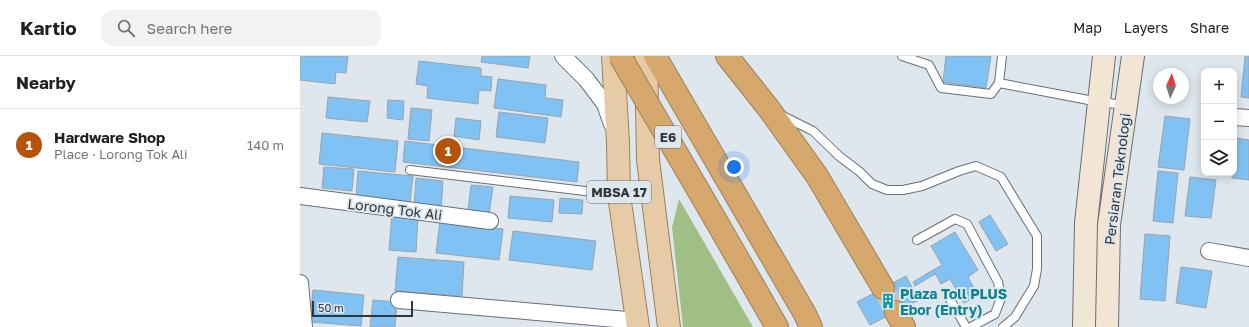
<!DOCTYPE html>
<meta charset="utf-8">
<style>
body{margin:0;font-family:"Golos Text",sans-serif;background:#f2f2f2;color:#202124}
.controls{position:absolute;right:12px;top:12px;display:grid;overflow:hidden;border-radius:8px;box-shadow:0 2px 10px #0003}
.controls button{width:36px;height:36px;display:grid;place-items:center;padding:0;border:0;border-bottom:1px solid #e0e0e0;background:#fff;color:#202124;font:20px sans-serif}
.compass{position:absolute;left:853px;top:12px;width:36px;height:36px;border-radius:50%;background:#fff;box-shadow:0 2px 10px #0003;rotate:4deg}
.scale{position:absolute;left:12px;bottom:10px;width:101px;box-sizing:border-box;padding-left:4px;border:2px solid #323639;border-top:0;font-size:11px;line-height:14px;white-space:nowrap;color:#323639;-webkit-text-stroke:3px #dee7ee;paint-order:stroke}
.you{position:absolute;left:434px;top:111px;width:14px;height:14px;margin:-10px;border:3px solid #fff;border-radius:50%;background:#1a73e8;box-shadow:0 0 0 6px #1a73e833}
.badge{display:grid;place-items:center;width:26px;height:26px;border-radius:50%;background:#b45309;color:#fff;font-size:13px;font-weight:700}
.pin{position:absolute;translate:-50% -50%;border:2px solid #fff;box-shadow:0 1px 4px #0006}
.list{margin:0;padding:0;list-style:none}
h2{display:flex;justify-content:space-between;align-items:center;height:52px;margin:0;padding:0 16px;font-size:17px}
h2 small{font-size:13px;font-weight:400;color:#757577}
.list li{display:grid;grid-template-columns:26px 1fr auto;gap:12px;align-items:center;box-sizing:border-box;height:72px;padding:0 16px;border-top:1px solid #e0e0e0}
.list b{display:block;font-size:15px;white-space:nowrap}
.list p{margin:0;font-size:13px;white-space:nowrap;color:#757577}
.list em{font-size:13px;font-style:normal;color:#757577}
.icon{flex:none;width:22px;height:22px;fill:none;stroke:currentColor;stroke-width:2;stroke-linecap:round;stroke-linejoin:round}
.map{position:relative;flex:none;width:949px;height:271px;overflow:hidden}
header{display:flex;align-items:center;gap:24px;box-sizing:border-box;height:56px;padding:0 20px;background:#fff;border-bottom:1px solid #e0e0e0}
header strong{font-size:19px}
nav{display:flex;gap:22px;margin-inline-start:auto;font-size:14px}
.search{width:280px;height:36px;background:#f2f2f2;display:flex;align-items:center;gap:10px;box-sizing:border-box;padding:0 14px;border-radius:12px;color:#757577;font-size:15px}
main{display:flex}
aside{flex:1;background:#fff}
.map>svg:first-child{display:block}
.green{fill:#9fbf84}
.building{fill:#81c2f5;stroke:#9ba3a9}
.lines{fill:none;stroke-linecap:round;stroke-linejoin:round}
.highway-tunnel{stroke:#bcc4ca;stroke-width:22;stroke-dasharray:22 11;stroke-linecap:butt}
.lane-casing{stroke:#686f75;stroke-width:10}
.street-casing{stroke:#686f75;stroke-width:18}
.secondary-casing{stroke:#686f75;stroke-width:24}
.primary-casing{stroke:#9d805a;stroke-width:24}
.highway-casing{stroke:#9d805a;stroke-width:24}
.lane{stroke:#fff;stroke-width:8}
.street{stroke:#fff;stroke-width:16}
.secondary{stroke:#f3e5d3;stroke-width:22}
.primary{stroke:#e6cba6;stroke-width:22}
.highway{stroke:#d6a86b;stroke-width:22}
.highway-bridge-casing{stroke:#9d805a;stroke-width:24;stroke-linecap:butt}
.highway-bridge{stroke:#d6a86b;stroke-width:22}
.labels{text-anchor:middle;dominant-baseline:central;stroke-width:4;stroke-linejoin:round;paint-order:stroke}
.shield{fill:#dee7ee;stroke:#666b6f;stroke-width:1}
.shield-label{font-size:13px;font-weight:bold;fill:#323639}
.street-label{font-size:14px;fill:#323639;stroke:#dee7ee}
.culture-label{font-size:14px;font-weight:bold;fill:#0d838f;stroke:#dee7ee;text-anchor:start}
</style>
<header>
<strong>Kartio</strong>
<div class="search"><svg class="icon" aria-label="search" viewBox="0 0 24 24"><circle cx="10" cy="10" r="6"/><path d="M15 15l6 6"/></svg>Search here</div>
<nav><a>Map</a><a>Layers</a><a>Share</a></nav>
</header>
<main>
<aside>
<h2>Nearby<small></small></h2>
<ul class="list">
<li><span class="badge">1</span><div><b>Hardware Shop</b><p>Place · Lorong Tok Ali</p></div><em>140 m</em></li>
</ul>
</aside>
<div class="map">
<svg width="949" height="271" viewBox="0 0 949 271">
<rect width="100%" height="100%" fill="#dee7ee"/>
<path class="green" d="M379,143L453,271H383L372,171Z"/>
<path class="building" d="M0,0H48L46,17L36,16L35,28L0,24Z
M182,0H230L228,12L181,6Z
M646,0H691L686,32L643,26Z
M945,0H949V42L941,41Z
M119,5L181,12V20L192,21L191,35L179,34L178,48L127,42L128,30L116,28Z
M198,23L246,29L245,42L263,44L261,61L194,52Z
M28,41L70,45L67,66L26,62Z
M88,44L104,45L103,64L87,62Z
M111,52L132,54L129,85L108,83Z
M199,56L248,62L245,87L196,81Z
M865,60L890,63L884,114L858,111Z
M156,62L181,65L179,84L154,80Z
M22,77L98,85L95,116L19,108Z
M936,82L949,84V124L932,122V117H934V102Z
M105,85L279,106L277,126L103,106Z
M24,111L54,113L52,135L22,132Z
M58,115L113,120L110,147L56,142Z
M858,115L878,117L873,167L853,165Z
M890,121L916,124L911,162L885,160Z
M116,122L143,125L141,155L114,152Z
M171,129L193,131L189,158L168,155Z
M210,140L254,144L252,166L208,162Z
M260,142L283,144L282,158L259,157Z
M92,158L118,160L116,196L89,194Z
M690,159L708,188L696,195L679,166Z
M140,165L203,173L199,204L136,197Z
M213,175L296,185L292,214L209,204Z
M655,176L678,214L668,221L678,239L664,247L650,223L641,228L633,214L642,209L631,190Z
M845,178L870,180L865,245L840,243Z
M98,201L164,206L162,240L95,235Z
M881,211L912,215L906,252L876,247Z
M633,214L635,218L615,230L613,226Z
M606,220L619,244L570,269L557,246Z
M13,234L64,239L61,270L10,266Z
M73,244L97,246L95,271H70Z"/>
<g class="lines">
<path class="highway-tunnel" d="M583,232L596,256"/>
<g class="lane-casing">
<path id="lane" d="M602,0L629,9L641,32L691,38L699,27L702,0
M699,27L799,46L826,49
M481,59L513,75L539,100L560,116L572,128L587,134H603L622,130L659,115L676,110L701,121L737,180V213L734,230L715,261L703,271
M110,114L318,139
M617,184L655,163L667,168L698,226L701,242L695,258L671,271
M648,240L666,271"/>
</g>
<g class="street-casing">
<path id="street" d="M263,0L286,23L305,48L312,68
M934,61L949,62
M0,140L190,165
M909,195L949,202
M0,227L4,271
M99,244L338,265"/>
</g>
<g class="secondary-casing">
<path id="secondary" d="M784,271L786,167L804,0
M807,271L809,169L833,0"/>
</g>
<g class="primary-casing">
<path id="primary" d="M313,0L318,87L319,139L338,271
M346,0L348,104L369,271"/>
</g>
<g class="highway-casing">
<path id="highway" d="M355,0L505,258L511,271
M427,0L469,53L517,120L583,232
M415,163L477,271
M596,256L604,271"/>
</g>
<use href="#lane" class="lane"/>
<use href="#street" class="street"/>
<use href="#secondary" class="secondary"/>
<use href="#primary" class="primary"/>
<use href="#highway" class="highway"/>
<g class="highway-bridge-casing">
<path id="highway-bridge" d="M320,0L415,163"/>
</g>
<use href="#highway-bridge" class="highway-bridge"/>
</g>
<defs>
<g id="building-bare" transform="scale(1.2)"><path d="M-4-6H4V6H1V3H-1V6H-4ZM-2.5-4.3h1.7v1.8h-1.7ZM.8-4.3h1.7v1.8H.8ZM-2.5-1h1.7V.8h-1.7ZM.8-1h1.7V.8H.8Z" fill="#0f9aa8" stroke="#dee7ee" stroke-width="2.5" paint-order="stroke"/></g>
</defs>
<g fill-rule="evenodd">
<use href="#building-bare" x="588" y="245"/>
</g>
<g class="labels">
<g class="shield">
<rect x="355" y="70" width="26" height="22" rx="3"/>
<rect x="287" y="125" width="64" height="22" rx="3"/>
</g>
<g class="shield-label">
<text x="368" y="81">E6</text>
<text x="319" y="136">MBSA 17</text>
</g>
<g class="street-label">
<text transform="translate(817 123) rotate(-83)">Persiaran Teknologi</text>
<text transform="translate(95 153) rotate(7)">Lorong Tok Ali</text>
</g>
<g class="culture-label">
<text x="600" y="237">Plaza Toll PLUS<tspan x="600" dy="16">Ebor (Entry)</tspan></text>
</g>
</g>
</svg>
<div class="controls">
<button>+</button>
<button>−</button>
<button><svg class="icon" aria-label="layers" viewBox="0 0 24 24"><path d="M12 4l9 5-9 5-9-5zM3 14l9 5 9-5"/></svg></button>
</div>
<svg class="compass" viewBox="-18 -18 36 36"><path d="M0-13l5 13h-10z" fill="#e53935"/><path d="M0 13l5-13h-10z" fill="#757577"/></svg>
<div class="scale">50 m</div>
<div class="you"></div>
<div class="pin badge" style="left:148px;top:95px">1</div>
</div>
</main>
